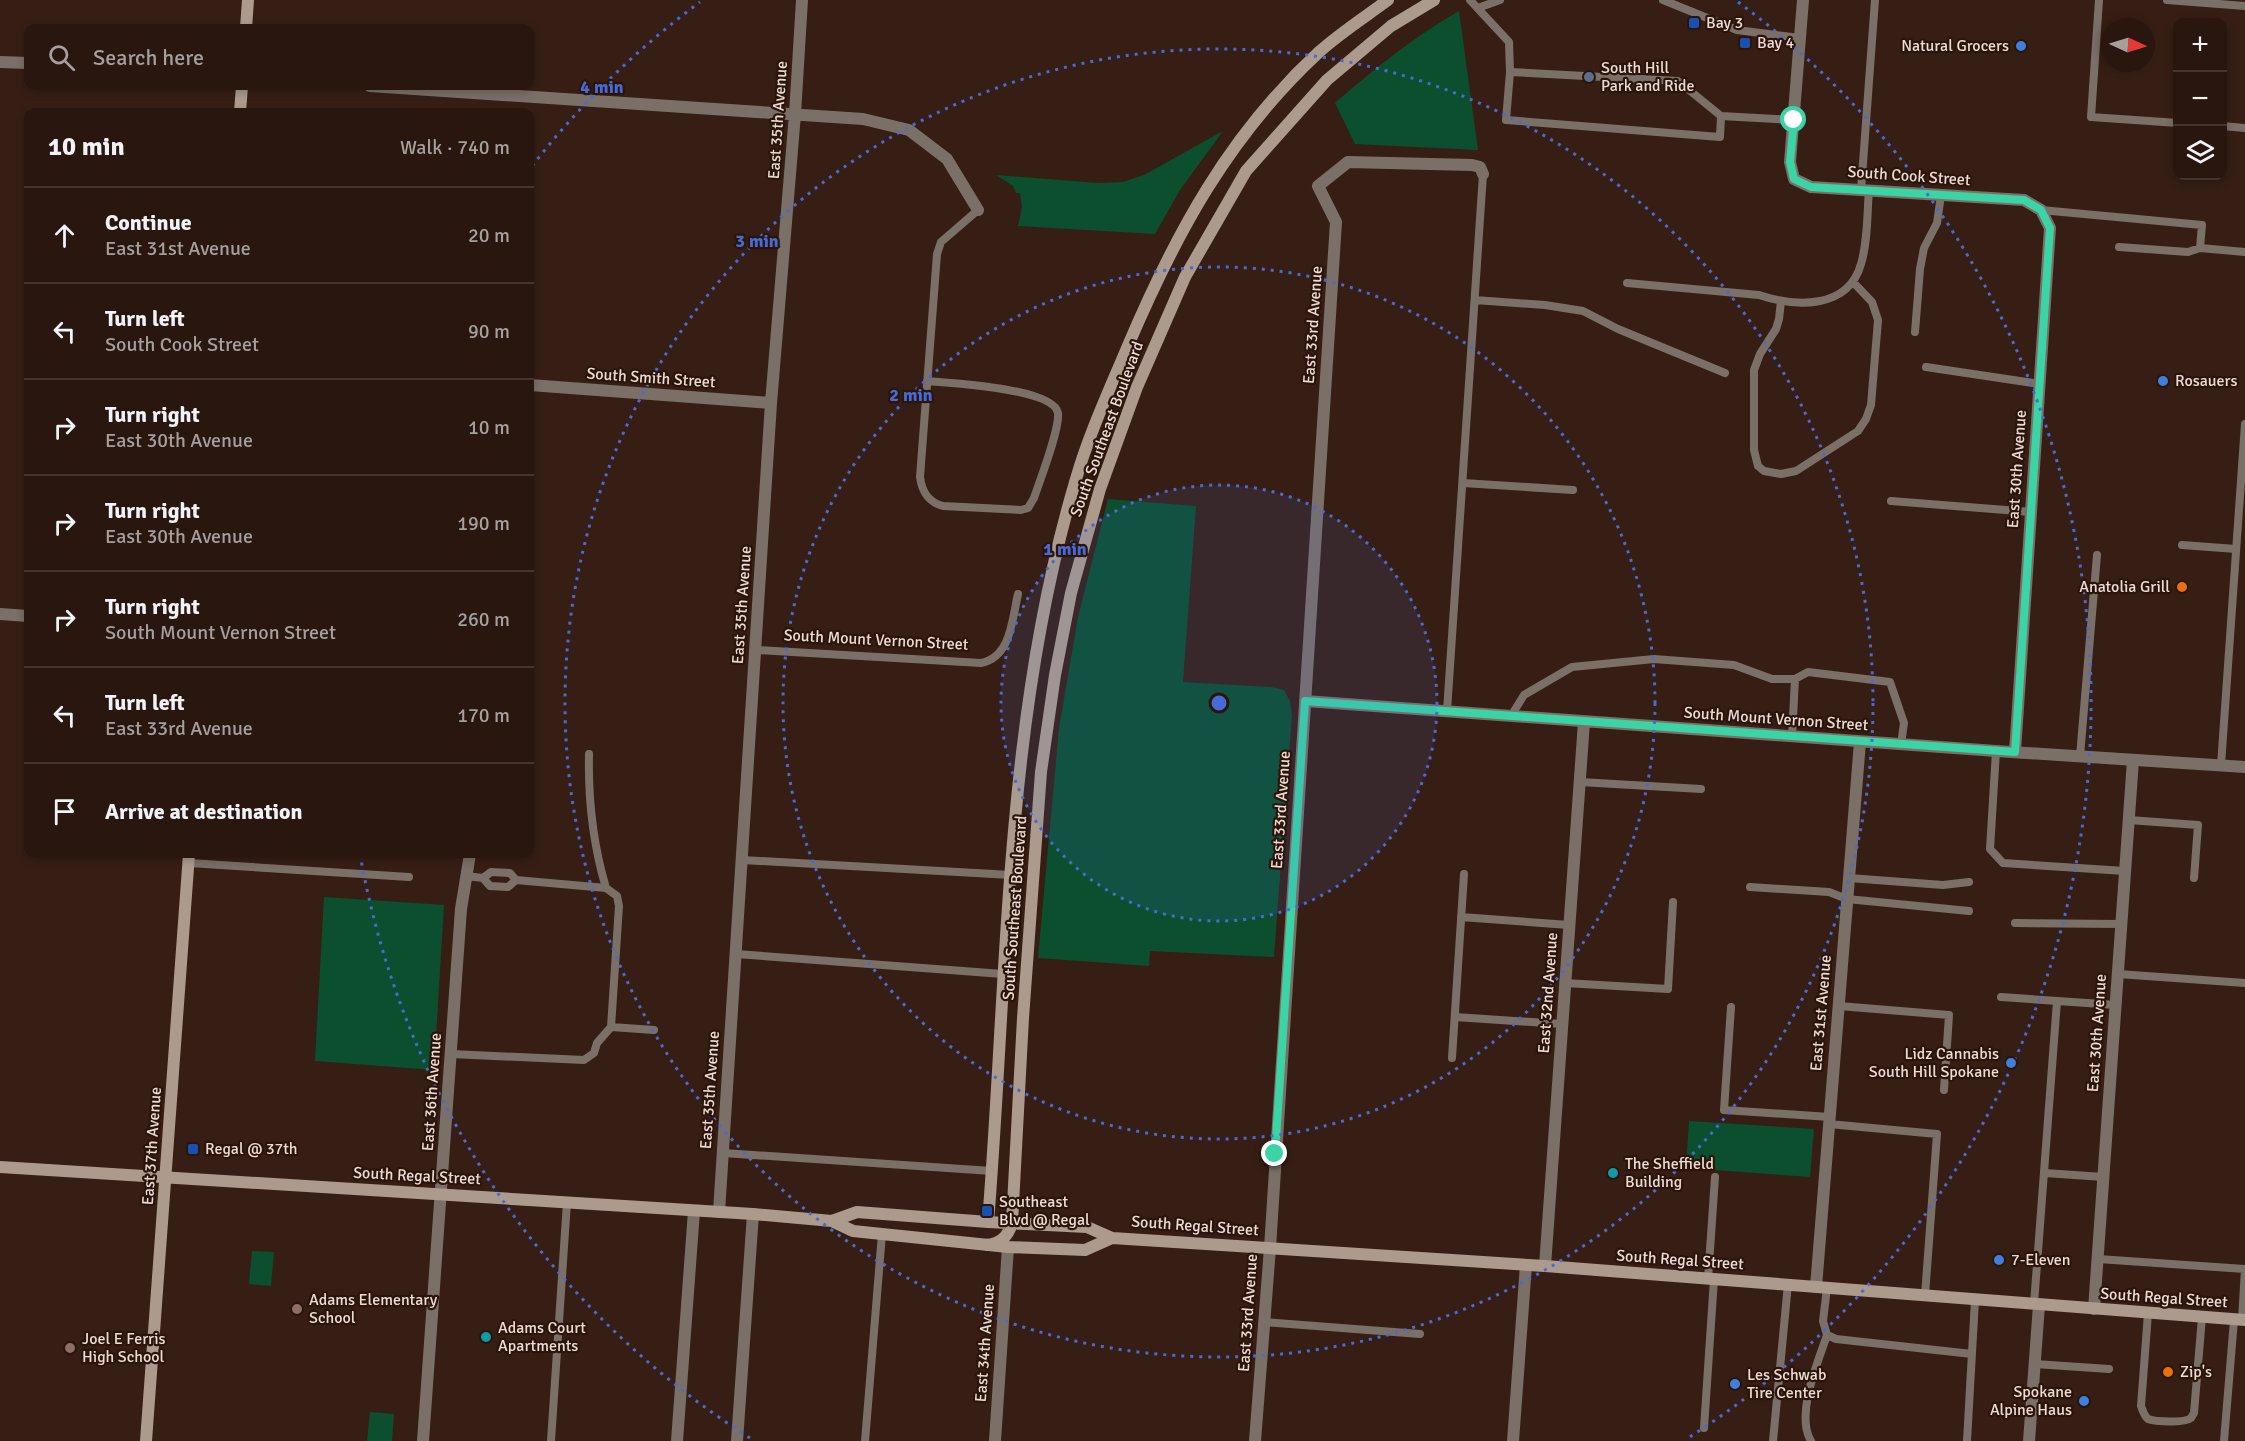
<!DOCTYPE html>
<meta charset="utf-8">
<style>
body{margin:0;font-family:Signika,sans-serif;background:#34231d;color:#f1f3f6}
.controls{position:absolute;right:18px;top:18px;display:grid;overflow:hidden;border-radius:12px;box-shadow:0 3px 9px #0003}
.controls button{width:54px;height:54px;display:grid;place-items:center;padding:0;border:0;border-bottom:2px solid #44352f;background:#28160f;color:#f1f3f6;font:30px sans-serif}
.compass{position:absolute;left:2101px;top:18px;width:54px;height:54px;border-radius:50%;background:#28160f;box-shadow:0 3px 9px #0003;rotate:94deg}
.stop{position:absolute;width:18px;height:18px;margin:-14px;border:4px solid #3ad4a5;border-radius:50%;background:#fff}
.stop.end{background:#3ad4a5;border-color:#fff;box-shadow:0 2px 6px #0008}
.list{margin:0;padding:0;list-style:none}
h2{display:flex;justify-content:space-between;align-items:center;height:78px;margin:0;padding:0 24px;font-size:26px}
h2 small{font-size:20px;font-weight:400;color:#a59f9e}
.list li{display:grid;grid-template-columns:39px 1fr auto;gap:18px;align-items:center;box-sizing:border-box;height:96px;padding:0 24px;border-top:2px solid #44352f}
.list b{display:block;font-size:22px;white-space:nowrap}
.list p{margin:0;font-size:20px;white-space:nowrap;color:#a59f9e}
.list em{font-size:20px;font-style:normal;color:#a59f9e}
.icon{flex:none;width:33px;height:33px;fill:none;stroke:currentColor;stroke-width:2;stroke-linecap:round;stroke-linejoin:round}
.map{position:relative;flex:none;width:2245px;height:1441px;overflow:hidden}
.search{position:absolute;background:#28160f;box-shadow:0 3px 9px #0003;left:24px;top:24px;width:510px;height:66px;display:flex;align-items:center;gap:15px;box-sizing:border-box;padding:0 21px;border-radius:12px;color:#a59f9e;font-size:22px}
.panel{position:absolute;background:#28160f;box-shadow:0 3px 9px #0003;left:24px;top:108px;width:510px;height:750px;border-radius:12px}
.map>svg:first-child{display:block}
.green{fill:#0b4f2e}
.lines{fill:none;stroke-linecap:round;stroke-linejoin:round}
.lane{stroke:#7b7068;stroke-width:8}
.street{stroke:#7b7068;stroke-width:12}
.secondary{stroke:#ac9b8d;stroke-width:12}
.route{stroke:#3ad4a5;stroke-width:8}
.ring{fill:none;stroke:#466ad7;stroke-width:3;stroke-dasharray:3 6}
.transit-dot{fill:#1a4fb4;stroke:#2b150b;stroke-width:2}
.shop-dot{fill:#3f7fe0;stroke:#2b150b;stroke-width:2}
.service-dot{fill:#5c6f8a;stroke:#2b150b;stroke-width:2}
.food-dot{fill:#e8710a;stroke:#2b150b;stroke-width:2}
.culture-dot{fill:#0f9aa8;stroke:#2b150b;stroke-width:2}
.education-dot{fill:#8d6e63;stroke:#2b150b;stroke-width:2}
.labels{text-anchor:middle;dominant-baseline:central;stroke-width:4.5;stroke-linejoin:round;paint-order:stroke}
.poi-label{font-size:16px;fill:#ecdbd4;stroke:#2b150b;text-anchor:start}
.street-label{font-size:16px;fill:#ecdbd4;stroke:#2b150b}
.centre{fill:#466ad7;stroke:#2b150b;stroke-width:3}
.ring-label{font-size:18px;text-anchor:middle;font-weight:bold;fill:#466ad7;stroke:#2b150b;stroke-width:4.5;stroke-linejoin:round;paint-order:stroke}
</style>
<div class="map">
<svg width="2245" height="1441" viewBox="0 0 2245 1441">
<rect width="100%" height="100%" fill="#361e14"/>
<path class="green" d="M1459,11L1478,150L1355,144L1335,103C1374,69 1414,37 1459,11Z
M1223,131L1180,190L1155,234L1018,226L1022,207L1020,193H1016L1013,186L996,175L1098,183L1123,182L1144,175Z
M1108,499L1196,506L1183,682L1271,687L1284,690L1290,701L1292,716L1274,957L1150,951L1149,966L1038,958L1059,728L1078,617Z
M324,897L444,905L434,1070L315,1061Z
M1689,1121L1814,1129L1810,1177L1686,1168Z
M252,1251L274,1252L271,1286L249,1284Z
M370,1412L394,1414L392,1441H367Z"/>
<g class="lines">
<path class="lane" d="M1470,0L1509,42L1510,72L1506,120L1720,137L1721,116L1794,120
M1663,0L1737,30L1800,38
M2099,0L2091,117L2178,123
M2167,0L2245,6
M1478,8L1500,0
M1510,72L1678,81L1721,116
M2222,126L2245,128
M1861,190L1875,0
M2041,210L2202,225L2200,248L2245,252
M2119,247L2188,252L2200,248
M1627,283L1759,295C1795,307 1848,310 1861,264C1868,241 1867,214 1869,190
M1475,300L1545,305L1583,311L1618,329L1725,373
M1781,301L1779,319L1776,329L1760,354L1754,370V450L1758,466L1764,471L1781,474L1796,471L1858,431L1866,419L1871,405L1878,320L1872,302L1853,282
M1915,332L1920,269L1924,248L1937,223L1941,195
M1926,367L2040,384
M927,381C950,383 1053,388 1058,413C1060,429 1040,480 1034,498L1028,508L1021,510L943,506C928,502 922,492 920,477L937,254L941,242L978,210
M1463,483L1573,490
M1891,501L2031,512
M2182,545L2236,549
M756,650L981,663C1011,657 1012,620 1018,594
M1795,679L1808,672L1890,682L1904,723L1901,744
M1447,711L1483,174
M1511,716L1524,695L1572,667L1654,659L1734,665L1772,679H1795L1792,737
M1996,751L1990,849L2003,863L2125,871
M589,754C588,800 593,844 606,888
M2080,756L2097,555
M2221,765L2245,424
M1580,782L1701,789
M2129,820L2198,825L2194,878
M742,860L1011,875
M189,863L409,877
M466,876L483,878L490,886L508,887L516,880
M483,878L491,872L510,873L516,880L606,888L617,896L619,906L611,1027L654,1030
M1849,878L1943,885L1969,882
M1750,887L1829,892L1847,899L1969,911
M1461,917L1569,925
M2015,923L2121,924
M736,954L1003,974
M2118,974L2245,983
M1565,983L1668,989L1673,902
M2001,997L2116,1005
M1839,1006L1949,1015L1944,1090
M1731,1007L1724,1110L1830,1117
M1455,1017L1562,1024
M451,1054L584,1060L594,1053L597,1043L611,1027
M1452,1058L1464,874
M1829,1124L1937,1134L1925,1295
M723,1153L992,1171
M2045,1173L2103,1177
M2098,1259L2245,1269L2242,1320
M1708,1279L1715,1177
M1827,1288L1823,1321L1827,1335L1836,1339L1972,1354
M2034,1304L2057,1001
M2148,1313L2141,1406C2143,1411 2144,1416 2148,1419C2156,1422 2185,1423 2191,1418L2194,1413L2202,1317
M1264,1322L1420,1334
M2035,1364L2109,1369
M1704,1428L1714,1279
M551,1441L567,1202
M865,1441L882,1234
M1773,1441L1788,1284
M1811,1441C1795,1415 1818,1362 1827,1335
M1967,1441L1975,1300
M2224,1441L2234,1320"/>
<path class="street" d="M1803,0L1790,162L1794,179L1811,187L2024,200L2041,210L2050,228L2015,752
M0,62L28,63
M370,86L863,119L909,130L947,159L978,210
M530,385L771,403
M0,614L28,616
M1305,701L1996,751L2245,767
M719,1212L771,403L795,114L802,0
M1545,1266L1584,722
M1816,1287L1860,742
M2094,1309L2133,760
M423,1441L461,909L470,854
M677,1441L694,1211
M737,1441L753,1214
M995,1441L1008,1247
M1255,1441L1270,1248L1336,222L1318,186L1348,162L1472,165L1480,167L1483,174
M1513,1441L1526,1265
M2029,1441L2039,1305"/>
<path class="secondary" d="M246,28L248,0
M240,112L242,86
M0,1167L753,1214L832,1221L853,1231L1008,1247L1085,1250L1112,1238
M832,1221L857,1212L988,1222L1087,1227L1112,1238L1545,1266L2245,1320
M988,1222C1008,974 1004,720 1076,479C1089,434 1109,391 1127,348C1175,235 1228,136 1319,52C1340,33 1365,17 1388,0
M986,1245C1000,1244 1008,1237 1012,1223L1023,1018L1041,772L1055,675L1071,593L1100,489L1137,387L1185,277L1246,171L1327,80L1391,26L1434,0
M146,1441L189,854"/>
</g>
<g class="lines">
<path class="route" d="M1275,1154L1305,701L2015,752L2050,228L2041,210L2024,200L1811,187L1794,179L1790,162L1794,120"/>
</g>
<circle cx="1219" cy="703" r="218" fill="#466ad7" fill-opacity=".12"/>
<g class="ring">
<circle cx="1219" cy="703" r="218"/>
<circle cx="1219" cy="703" r="436"/>
<circle cx="1219" cy="703" r="654"/>
<path d="M750 1438A872 872 0 0 1 360 854M532 166A872 872 0 0 1 700 2M1738 2A872 872 0 0 1 1688 1438"/>
</g>
<g class="transit-dot">
<rect x="1688" y="17" width="12" height="12" rx="3"/>
<rect x="1739" y="37" width="12" height="12" rx="3"/>
<rect x="187" y="1143" width="12" height="12" rx="3"/>
<rect x="981" y="1205" width="12" height="12" rx="3"/>
</g>
<g class="shop-dot">
<circle cx="2021" cy="46" r="6"/>
<circle cx="2163" cy="381" r="6"/>
<circle cx="2011" cy="1063" r="6"/>
<circle cx="1999" cy="1260" r="6"/>
<circle cx="1735" cy="1384" r="6"/>
<circle cx="2084" cy="1401" r="6"/>
</g>
<circle class="service-dot" cx="1589" cy="77" r="6"/>
<g class="food-dot">
<circle cx="2182" cy="587" r="6"/>
<circle cx="2168" cy="1372" r="6"/>
</g>
<g class="culture-dot">
<circle cx="1613" cy="1173" r="6"/>
<circle cx="486" cy="1337" r="6"/>
</g>
<g class="education-dot">
<circle cx="297" cy="1309" r="6"/>
<circle cx="70" cy="1348" r="6"/>
</g>
<g class="labels">
<g class="poi-label">
<text x="1706" y="23">Bay 3</text>
<text x="1757" y="43">Bay 4</text>
<text x="2009" y="46" text-anchor="end">Natural Grocers</text>
<text x="1601" y="68">South Hill<tspan x="1601" dy="18">Park and Ride</tspan></text>
<text x="2175" y="381">Rosauers</text>
<text x="2170" y="587" text-anchor="end">Anatolia Grill</text>
<text x="1999" y="1054" text-anchor="end">Lidz Cannabis<tspan x="1999" dy="18">South Hill Spokane</tspan></text>
<text x="205" y="1149">Regal @ 37th</text>
<text x="1625" y="1164">The Sheffield<tspan x="1625" dy="18">Building</tspan></text>
<text x="999" y="1202">Southeast<tspan x="999" dy="18">Blvd @ Regal</tspan></text>
<text x="2011" y="1260">7-Eleven</text>
<text x="309" y="1300">Adams Elementary<tspan x="309" dy="18">School</tspan></text>
<text x="498" y="1328">Adams Court<tspan x="498" dy="18">Apartments</tspan></text>
<text x="82" y="1339">Joel E Ferris<tspan x="82" dy="18">High School</tspan></text>
<text x="2180" y="1372">Zip's</text>
<text x="1747" y="1375">Les Schwab<tspan x="1747" dy="18">Tire Center</tspan></text>
<text x="2072" y="1392" text-anchor="end">Spokane<tspan x="2072" dy="18">Alpine Haus</tspan></text>
</g>
<g class="street-label">
<text transform="translate(778 120) rotate(-86)">East 35th Avenue</text>
<text transform="translate(1909 176) rotate(4)">South Cook Street</text>
<text transform="translate(1313 325) rotate(-86)">East 33rd Avenue</text>
<text transform="translate(651 378) rotate(4)">South Smith Street</text>
<text transform="translate(1107 429) rotate(-70)">South Southeast Boulevard</text>
<text transform="translate(2017 469) rotate(-86)">East 30th Avenue</text>
<text transform="translate(742 605) rotate(-86)">East 35th Avenue</text>
<text transform="translate(876 640) rotate(3)">South Mount Vernon Street</text>
<text transform="translate(1776 719) rotate(4)">South Mount Vernon Street</text>
<text transform="translate(1281 810) rotate(-86)">East 33rd Avenue</text>
<text transform="translate(1015 908) rotate(-86)">South Southeast Boulevard</text>
<text transform="translate(1548 993) rotate(-86)">East 32nd Avenue</text>
<text transform="translate(1821 1013) rotate(-85)">East 31st Avenue</text>
<text transform="translate(2097 1033) rotate(-86)">East 30th Avenue</text>
<text transform="translate(710 1090) rotate(-86)">East 35th Avenue</text>
<text transform="translate(432 1092) rotate(-86)">East 36th Avenue</text>
<text transform="translate(152 1146) rotate(-86)">East 37th Avenue</text>
<text transform="translate(417 1176) rotate(3)">South Regal Street</text>
<text transform="translate(1195 1226) rotate(4)">South Regal Street</text>
<text transform="translate(1680 1260) rotate(4)">South Regal Street</text>
<text transform="translate(2164 1298) rotate(4)">South Regal Street</text>
<text transform="translate(1248 1313) rotate(-86)">East 33rd Avenue</text>
<text transform="translate(985 1343) rotate(-86)">East 34th Avenue</text>
</g>
</g>
<circle cx="1219" cy="703" r="9" class="centre"/>
<g class="ring-label">
<text x="602" y="93">4 min</text>
<text x="757" y="247">3 min</text>
<text x="911" y="401">2 min</text>
<text x="1065" y="555">1 min</text>
</g>
</svg>
<div class="controls">
<button>+</button>
<button>−</button>
<button><svg class="icon" aria-label="layers" viewBox="0 0 24 24"><path d="M12 4l9 5-9 5-9-5zM3 14l9 5 9-5"/></svg></button>
</div>
<svg class="compass" viewBox="-18 -18 36 36"><path d="M0-13l5 13h-10z" fill="#e53935"/><path d="M0 13l5-13h-10z" fill="#a59f9e"/></svg>
<div class="stop" style="left:1794px;top:120px"></div>
<div class="stop end" style="left:1275px;top:1154px"></div>
<div class="search"><svg class="icon" aria-label="search" viewBox="0 0 24 24"><circle cx="10" cy="10" r="6"/><path d="M15 15l6 6"/></svg>Search here</div>
<section class="panel">
<h2>10 min<small>Walk · 740 m</small></h2>
<ul class="list">
<li><svg class="icon" aria-label="ahead" viewBox="0 0 24 24"><path d="M12 20V5M6 11l6-6 6 6"/></svg><div><b>Continue</b><p>East 31st Avenue</p></div><em>20 m</em></li>
<li><svg class="icon" aria-label="left" viewBox="0 0 24 24"><path d="M17 20v-9H6M10 6l-5 5 5 5"/></svg><div><b>Turn left</b><p>South Cook Street</p></div><em>90 m</em></li>
<li><svg class="icon" aria-label="right" viewBox="0 0 24 24"><path d="M7 20v-9h11M14 6l5 5-5 5"/></svg><div><b>Turn right</b><p>East 30th Avenue</p></div><em>10 m</em></li>
<li><svg class="icon" aria-label="right" viewBox="0 0 24 24"><path d="M7 20v-9h11M14 6l5 5-5 5"/></svg><div><b>Turn right</b><p>East 30th Avenue</p></div><em>190 m</em></li>
<li><svg class="icon" aria-label="right" viewBox="0 0 24 24"><path d="M7 20v-9h11M14 6l5 5-5 5"/></svg><div><b>Turn right</b><p>South Mount Vernon Street</p></div><em>260 m</em></li>
<li><svg class="icon" aria-label="left" viewBox="0 0 24 24"><path d="M17 20v-9H6M10 6l-5 5 5 5"/></svg><div><b>Turn left</b><p>East 33rd Avenue</p></div><em>170 m</em></li>
<li><svg class="icon" aria-label="arrive" viewBox="0 0 24 24"><path d="M6 21V4h12l-3 4 3 4H6"/></svg><div><b>Arrive at destination</b></div></li>
</ul>
</section>
</div>
